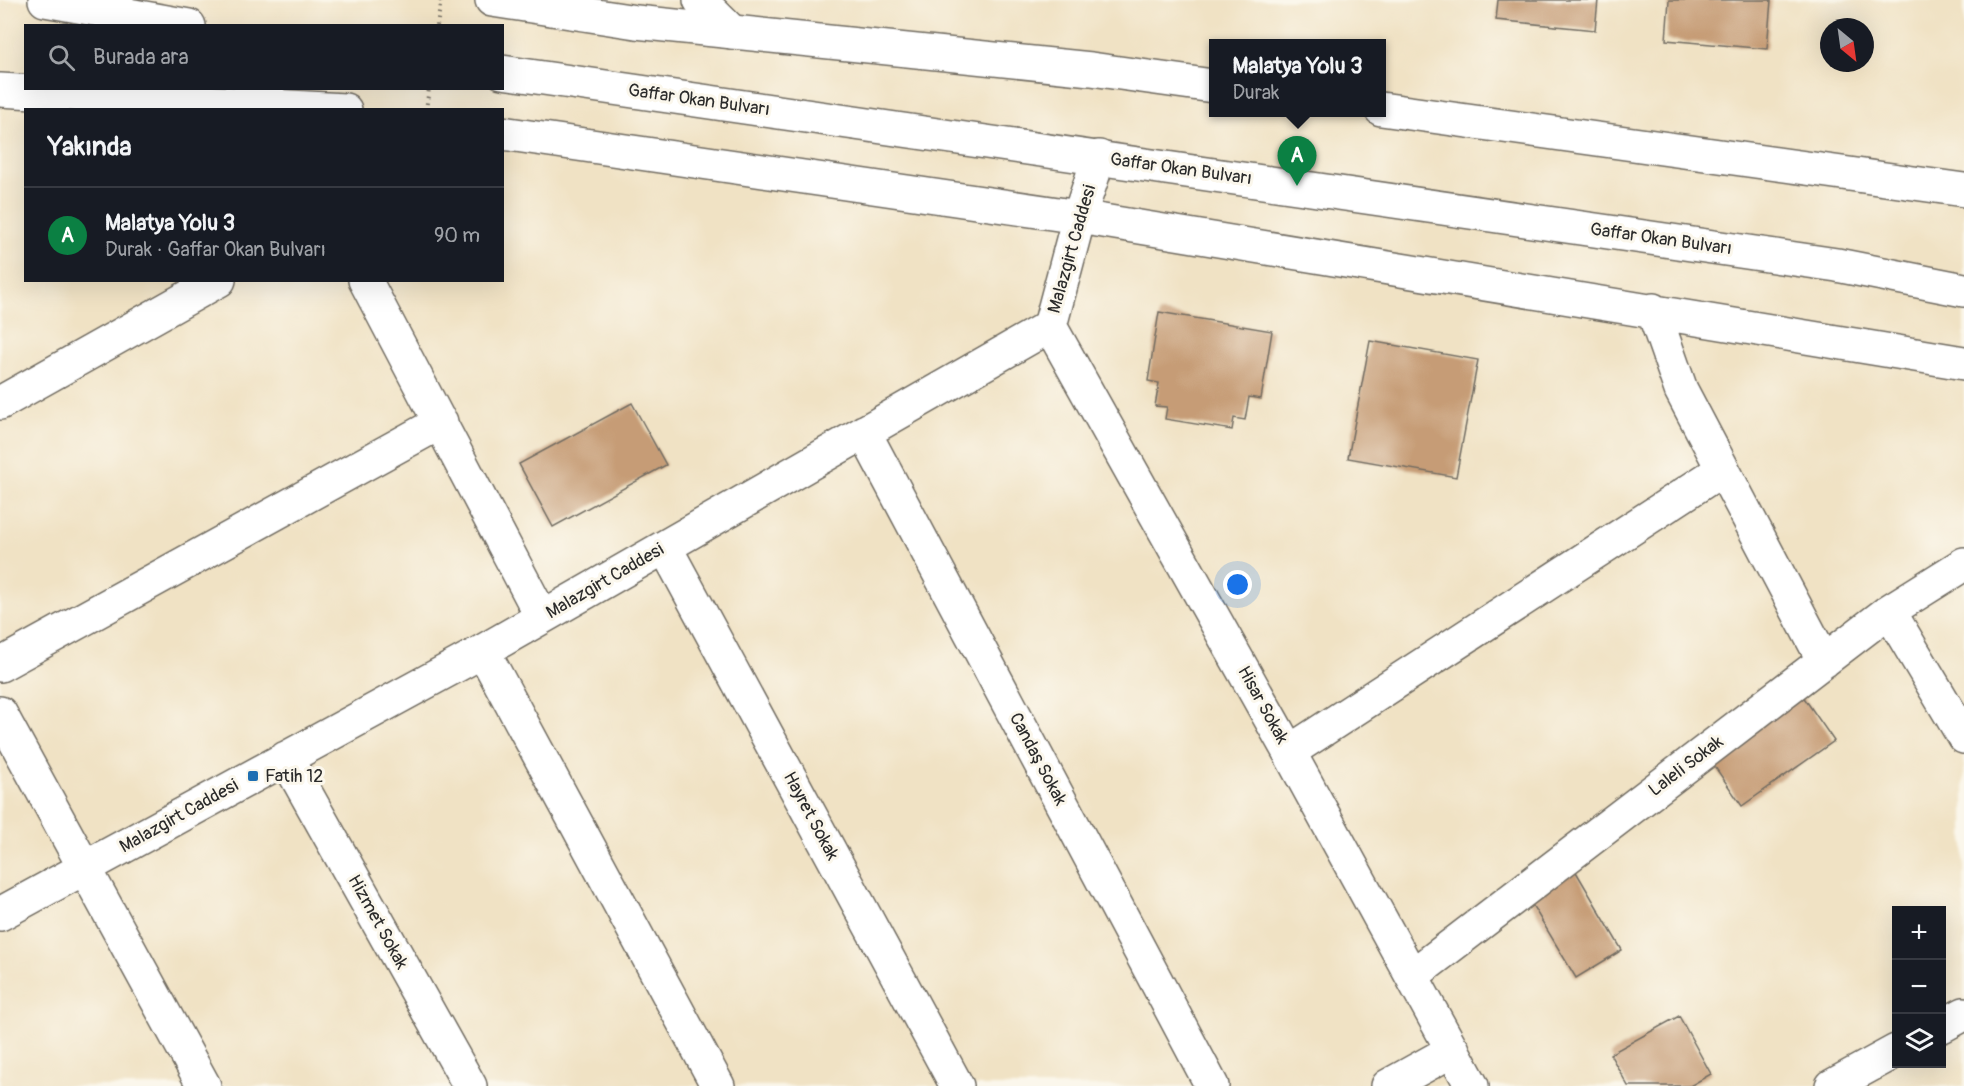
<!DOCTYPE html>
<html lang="tr">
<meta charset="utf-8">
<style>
body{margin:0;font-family:Pangolin,sans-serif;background:#20242c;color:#f1f3f6}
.controls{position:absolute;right:18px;bottom:18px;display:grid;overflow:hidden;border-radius:0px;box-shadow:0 6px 24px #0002}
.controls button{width:54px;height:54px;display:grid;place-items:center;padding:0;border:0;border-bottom:2px solid #363941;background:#171b24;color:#f1f3f6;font:30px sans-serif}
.compass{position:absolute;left:1820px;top:18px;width:54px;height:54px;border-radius:50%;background:#171b24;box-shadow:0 6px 24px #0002;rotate:151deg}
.you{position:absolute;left:1238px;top:585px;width:21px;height:21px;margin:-15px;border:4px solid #fff;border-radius:50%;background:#1a73e8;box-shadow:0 0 0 9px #1a73e833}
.badge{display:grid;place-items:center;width:39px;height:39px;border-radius:50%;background:#0b8043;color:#fff;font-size:20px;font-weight:700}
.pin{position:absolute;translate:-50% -50px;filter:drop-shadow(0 2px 3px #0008)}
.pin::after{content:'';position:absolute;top:32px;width:21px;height:18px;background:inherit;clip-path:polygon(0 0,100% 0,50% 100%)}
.popup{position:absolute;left:1209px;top:39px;width:177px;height:78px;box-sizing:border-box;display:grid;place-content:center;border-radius:0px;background:#171b24;filter:drop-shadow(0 2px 4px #0005);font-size:20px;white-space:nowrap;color:#9ea1a6}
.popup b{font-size:22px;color:#f1f3f6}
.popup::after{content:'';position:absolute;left:50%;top:100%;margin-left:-12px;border:12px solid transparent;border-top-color:#171b24}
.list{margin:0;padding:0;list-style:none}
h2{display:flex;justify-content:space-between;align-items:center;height:78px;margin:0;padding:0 24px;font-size:26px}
h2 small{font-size:20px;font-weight:400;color:#9ea1a6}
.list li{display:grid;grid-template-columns:39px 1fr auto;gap:18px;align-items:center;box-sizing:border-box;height:96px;padding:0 24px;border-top:2px solid #363941}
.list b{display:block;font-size:22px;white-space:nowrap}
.list p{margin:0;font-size:20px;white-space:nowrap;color:#9ea1a6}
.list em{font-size:20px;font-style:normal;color:#9ea1a6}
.icon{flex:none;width:33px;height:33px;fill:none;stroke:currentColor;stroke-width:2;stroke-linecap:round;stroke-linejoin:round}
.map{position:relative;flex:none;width:1964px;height:1086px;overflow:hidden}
.search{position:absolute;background:#171b24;box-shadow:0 6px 24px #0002;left:24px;top:24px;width:480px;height:66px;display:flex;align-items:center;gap:15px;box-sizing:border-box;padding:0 21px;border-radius:0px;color:#9ea1a6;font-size:22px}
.panel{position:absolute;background:#171b24;box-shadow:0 6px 24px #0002;left:24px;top:108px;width:480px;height:174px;border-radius:0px}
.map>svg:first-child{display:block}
.building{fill:#c69c76}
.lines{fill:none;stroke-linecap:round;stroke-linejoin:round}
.street-casing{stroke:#706b61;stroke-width:36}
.highway-casing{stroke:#706b61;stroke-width:36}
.path{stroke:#706b61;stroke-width:4;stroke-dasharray:1.5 4.5;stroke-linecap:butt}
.street{stroke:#fff;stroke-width:33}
.highway{stroke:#fff;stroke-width:33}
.poi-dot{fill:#1f6fb2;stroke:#fbf7ec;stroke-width:2}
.labels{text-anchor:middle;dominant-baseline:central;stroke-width:6;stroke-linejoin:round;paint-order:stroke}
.street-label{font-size:18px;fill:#2b2b2b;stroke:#fbf7ec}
.poi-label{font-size:18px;fill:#2b2b2b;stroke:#fbf7ec;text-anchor:start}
</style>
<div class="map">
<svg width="1964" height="1086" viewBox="0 0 1964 1086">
<rect width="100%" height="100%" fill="#fbf7ec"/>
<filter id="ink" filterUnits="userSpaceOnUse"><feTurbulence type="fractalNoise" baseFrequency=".0167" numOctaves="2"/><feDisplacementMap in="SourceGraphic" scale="12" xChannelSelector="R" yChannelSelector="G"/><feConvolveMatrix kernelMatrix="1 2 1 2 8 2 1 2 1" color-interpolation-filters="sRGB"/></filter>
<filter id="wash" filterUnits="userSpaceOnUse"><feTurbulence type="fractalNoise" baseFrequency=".008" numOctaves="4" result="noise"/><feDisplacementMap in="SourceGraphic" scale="24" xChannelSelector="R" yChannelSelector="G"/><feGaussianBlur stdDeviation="1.35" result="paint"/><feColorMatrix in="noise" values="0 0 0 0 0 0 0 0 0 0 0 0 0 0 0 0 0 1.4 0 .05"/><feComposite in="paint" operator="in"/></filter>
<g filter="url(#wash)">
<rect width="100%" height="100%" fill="#f0e2c4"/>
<g id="blocks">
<path class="building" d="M1498,0H1598L1595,30L1496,20Z
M1669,0H1771L1767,49L1666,40Z
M1159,312L1272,331L1261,399L1249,397L1245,420L1234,418L1232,430L1165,419L1167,407L1155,406L1159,383L1148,381Z
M1370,341L1478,360L1456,477L1348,458Z
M632,403L666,465L553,527L519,464Z
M1798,689L1834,741L1742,806L1706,754Z
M1572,865L1622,950L1576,978L1525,893Z
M1679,1016L1711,1074L1690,1086H1628L1610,1054Z"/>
</g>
</g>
<g filter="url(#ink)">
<use href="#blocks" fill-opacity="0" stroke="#706b61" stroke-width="1.5"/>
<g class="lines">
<g class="street-casing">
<path id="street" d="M700,0L732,32
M267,88L271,106L345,110
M0,90L271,106L273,110
M502,133L1079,217L1964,363
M365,280L542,617
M1653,310L1681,390L1824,661
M1050,326L1289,752L1472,1086
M0,403L219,280
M864,432L1212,1086
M665,547L957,1086
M1889,611L1964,737
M483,651L718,1086
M0,665L441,422
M0,713L204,1086
M1289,752L1723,469
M286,758L470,1086
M0,914L483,651L1050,326L1079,217L1099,157
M1413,975L1889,611L1964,564
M1942,1026L1964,1014
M1388,1086L1453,1050
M1832,1086L1896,1051"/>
</g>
<g class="highway-casing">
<path id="highway" d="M45,0L189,26
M492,0L636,22L1091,69L1213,86
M502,72L1837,265L1964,290
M1381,109L1964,190"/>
</g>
<path class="path" d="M437,26L441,0
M426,110L429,88"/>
<use href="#street" class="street"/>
<use href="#highway" class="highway"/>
</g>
</g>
<rect class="poi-dot" x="247" y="770" width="12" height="12" rx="3"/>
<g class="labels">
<g class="street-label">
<text transform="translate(699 100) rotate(8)">Gaffar Okan Bulvarı</text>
<text transform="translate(1181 169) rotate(8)">Gaffar Okan Bulvarı</text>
<text transform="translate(1661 239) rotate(8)">Gaffar Okan Bulvarı</text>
<text transform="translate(1072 249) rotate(-74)">Malazgirt Caddesi</text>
<text transform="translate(605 581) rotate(-30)">Malazgirt Caddesi</text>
<text transform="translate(1263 705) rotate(61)">Hisar Sokak</text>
<text transform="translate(1038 759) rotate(62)">Candaş Sokak</text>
<text transform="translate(1686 766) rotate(-37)">Laleli Sokak</text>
<text transform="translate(179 816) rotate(-29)">Malazgirt Caddesi</text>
<text transform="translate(811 816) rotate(62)">Hayret Sokak</text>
<text transform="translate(378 922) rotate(61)">Hizmet Sokak</text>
</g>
<g class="poi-label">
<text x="265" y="776">Fatih 12</text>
</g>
</g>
</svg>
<div class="controls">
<button>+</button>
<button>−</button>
<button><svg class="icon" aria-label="layers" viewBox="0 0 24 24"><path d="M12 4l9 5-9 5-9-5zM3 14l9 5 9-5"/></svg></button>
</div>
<svg class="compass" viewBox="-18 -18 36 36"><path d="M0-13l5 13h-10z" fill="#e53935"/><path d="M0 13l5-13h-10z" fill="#9ea1a6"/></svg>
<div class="you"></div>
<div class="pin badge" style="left:1297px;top:186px">A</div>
<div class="popup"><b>Malatya Yolu 3</b>Durak</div>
<div class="search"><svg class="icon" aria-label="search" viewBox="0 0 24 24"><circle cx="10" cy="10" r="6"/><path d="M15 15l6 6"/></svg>Burada ara</div>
<section class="panel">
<h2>Yakında<small></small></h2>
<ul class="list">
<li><span class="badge">A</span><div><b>Malatya Yolu 3</b><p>Durak · Gaffar Okan Bulvarı</p></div><em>90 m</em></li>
</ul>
</section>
</div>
